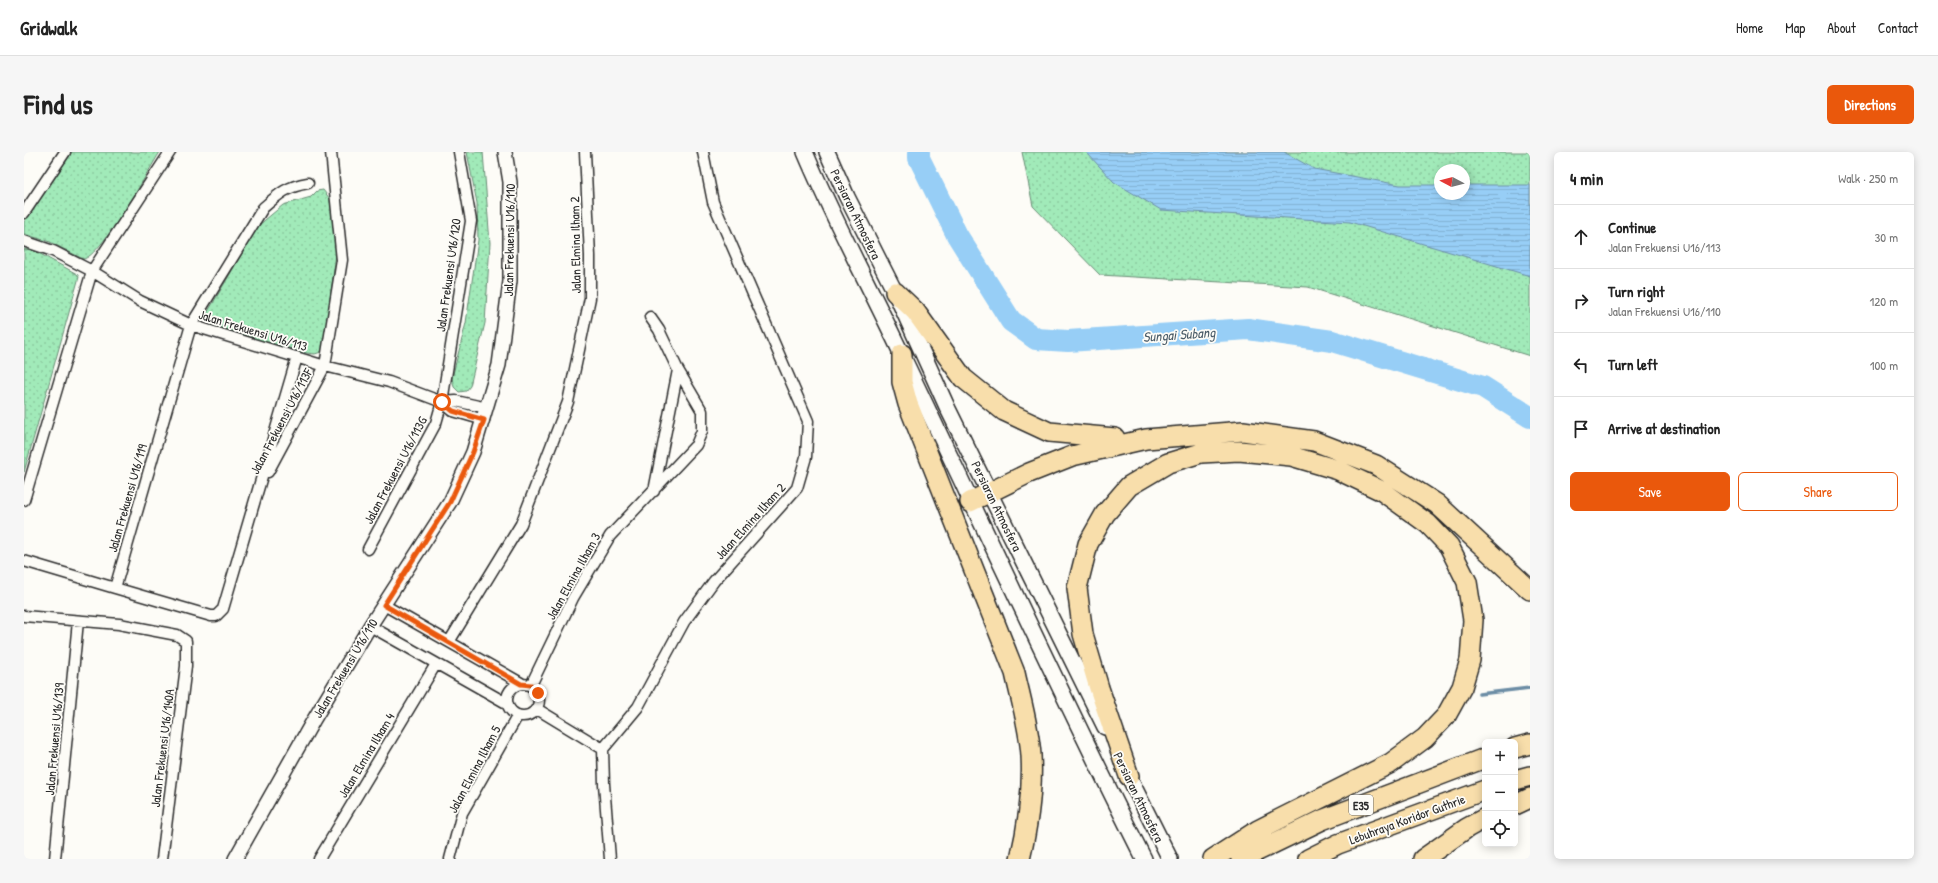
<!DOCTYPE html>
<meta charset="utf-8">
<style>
body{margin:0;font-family:"Patrick Hand",sans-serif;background:#f6f6f6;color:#222}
.controls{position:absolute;right:12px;bottom:12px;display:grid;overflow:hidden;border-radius:6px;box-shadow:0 2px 10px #0003}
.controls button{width:36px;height:36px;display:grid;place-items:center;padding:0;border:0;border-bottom:1px solid #e0e0e0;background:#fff;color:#222;font:20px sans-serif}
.compass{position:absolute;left:1410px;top:12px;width:36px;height:36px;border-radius:50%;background:#fff;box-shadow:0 2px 10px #0003;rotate:277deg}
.stop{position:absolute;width:12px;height:12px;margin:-9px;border:3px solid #ea580c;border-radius:50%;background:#fff}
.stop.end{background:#ea580c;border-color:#fff;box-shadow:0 1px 4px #0008}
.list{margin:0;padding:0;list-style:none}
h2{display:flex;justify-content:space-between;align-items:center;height:52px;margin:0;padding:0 16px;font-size:17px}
h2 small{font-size:13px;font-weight:400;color:#767676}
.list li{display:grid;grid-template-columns:26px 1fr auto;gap:12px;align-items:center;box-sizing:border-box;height:64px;padding:0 16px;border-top:1px solid #e0e0e0}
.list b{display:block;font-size:15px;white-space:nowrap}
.list p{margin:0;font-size:13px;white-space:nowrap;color:#767676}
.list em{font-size:13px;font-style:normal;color:#767676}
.actions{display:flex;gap:8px;padding:12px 16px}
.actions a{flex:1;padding:9px 0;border:1px solid #ea580c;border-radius:6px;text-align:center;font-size:14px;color:#ea580c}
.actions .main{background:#ea580c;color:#fff}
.icon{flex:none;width:22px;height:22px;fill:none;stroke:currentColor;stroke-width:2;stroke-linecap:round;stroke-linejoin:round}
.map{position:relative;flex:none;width:1506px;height:707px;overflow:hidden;border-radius:6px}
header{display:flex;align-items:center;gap:24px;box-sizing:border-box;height:56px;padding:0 20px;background:#fff;border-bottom:1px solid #e0e0e0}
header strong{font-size:19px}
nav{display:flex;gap:22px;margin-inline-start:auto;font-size:14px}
.intro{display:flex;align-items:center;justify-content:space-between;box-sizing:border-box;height:96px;padding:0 24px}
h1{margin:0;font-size:28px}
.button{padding:10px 18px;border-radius:6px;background:#ea580c;color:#fff;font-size:14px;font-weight:700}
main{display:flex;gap:24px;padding:0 24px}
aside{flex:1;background:#fff;border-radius:6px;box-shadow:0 2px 10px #0003}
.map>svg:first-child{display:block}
.grass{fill:url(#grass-dots);stroke:#668a72;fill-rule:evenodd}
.water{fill:url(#water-rules);stroke:#6c8da5}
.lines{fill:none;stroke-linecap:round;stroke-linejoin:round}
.stream{stroke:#6c8da5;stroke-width:3.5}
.river{stroke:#97cef6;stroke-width:22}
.minor-casing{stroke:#2b2b2b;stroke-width:13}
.tertiary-casing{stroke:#2b2b2b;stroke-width:16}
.secondary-casing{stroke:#2b2b2b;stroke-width:18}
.motorway-casing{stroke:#2b2b2b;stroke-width:22}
.minor{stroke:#fdfcf7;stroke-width:10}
.tertiary{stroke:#fdfcf7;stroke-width:13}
.secondary{stroke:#fdfcf7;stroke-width:15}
.motorway{stroke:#f8deab;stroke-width:19}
.route{stroke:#ea580c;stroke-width:5}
.labels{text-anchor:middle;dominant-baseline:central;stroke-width:3.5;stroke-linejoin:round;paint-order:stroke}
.shield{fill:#fdfcf7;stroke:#6a6a68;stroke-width:1}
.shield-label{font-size:12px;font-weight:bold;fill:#2b2b2b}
.street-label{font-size:13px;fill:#2b2b2b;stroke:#fdfcf7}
.water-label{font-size:14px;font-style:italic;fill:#4b5c68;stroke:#fdfcf7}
</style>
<header>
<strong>Gridwalk</strong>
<nav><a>Home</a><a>Map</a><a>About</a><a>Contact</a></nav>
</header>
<div class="intro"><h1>Find us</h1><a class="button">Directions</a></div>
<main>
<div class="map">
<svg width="1506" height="707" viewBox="0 0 1506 707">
<defs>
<pattern id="grass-dots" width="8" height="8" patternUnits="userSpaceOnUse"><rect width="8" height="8" fill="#a1eab9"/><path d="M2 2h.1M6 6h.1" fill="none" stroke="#8bc99f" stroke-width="1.8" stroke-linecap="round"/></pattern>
<pattern id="water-rules" width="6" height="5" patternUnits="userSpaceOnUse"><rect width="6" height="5" fill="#97cef6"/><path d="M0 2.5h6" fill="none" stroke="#82b1d3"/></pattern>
</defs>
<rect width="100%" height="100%" fill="#fdfcf7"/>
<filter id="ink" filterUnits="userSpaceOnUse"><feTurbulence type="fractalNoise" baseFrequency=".025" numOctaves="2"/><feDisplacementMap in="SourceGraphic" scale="8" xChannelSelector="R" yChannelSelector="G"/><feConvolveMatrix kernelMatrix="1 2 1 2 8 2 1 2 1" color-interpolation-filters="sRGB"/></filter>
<g filter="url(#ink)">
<path class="grass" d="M48,0H136C124,19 77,105 59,107L26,90L0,82V70Z
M443,0H459L466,91L461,171L446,234L442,239L435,240L430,235L428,226L442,171L454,88L453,51Z
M998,0H1506V204L1284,135L1076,123L1009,54ZM1416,18H1440V42H1416Z
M299,38L306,47L312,102L301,187L297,200L291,202L283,201L189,175L183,161L235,73L259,53L287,45L293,39Z
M0,97L9,98L53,122L55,125L0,320Z"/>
<path class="water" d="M1062,0H1260L1290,17L1376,33H1416V42H1440V33H1506V124L1326,70L1137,58L1090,30Z"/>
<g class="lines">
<path class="stream" d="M1455,542L1506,536"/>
<path class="river" d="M895,0V6L933,83L987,169L1012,187L1044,189L1224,177L1308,189L1459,235L1506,265"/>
<g class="minor-casing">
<path id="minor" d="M0,61L41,0
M0,89L29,99L68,119L116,149L167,173L301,214L365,230L418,250L429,259L460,268
M418,250L432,249L463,256
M244,320L301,214L318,108L307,0
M630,339L654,218
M0,348L68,119L146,0
M344,397L412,271L418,250L447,69L435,0
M0,409L91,436L167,173L239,56C256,41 262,35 284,31
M91,436L187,464H192L199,457L273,205
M360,453L497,531
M0,464L95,472L153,483L162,489V514L138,707
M346,474L484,552
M425,490L497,372L544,250L566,146V104L561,0
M483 548a16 16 0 1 1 32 0a16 16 0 1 1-32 0Z
M507,533L549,446L586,384L672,293L678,279V259L654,218L635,178L626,165
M513,557L579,597
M579,597L614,555L660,470L690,429L773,336L782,305L784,269L689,50L679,0
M579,597L580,632L586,707
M31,707L54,469
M295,707L412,512
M426,707L438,661L494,563"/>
</g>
<g class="tertiary-casing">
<path id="tertiary" d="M211,707L289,569L346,474L426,350L449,300L475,213L486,129V30L481,0"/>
</g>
<g class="secondary-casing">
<path id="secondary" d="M781,0C810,69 846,135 878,203C958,371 1036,541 1120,707
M803,0L823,45L871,140L924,257L1081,575
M1100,615L1146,707"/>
</g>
<g class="motorway-casing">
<path id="motorway" d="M871,140L891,159L939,226L980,259L1025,280L1091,286
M878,202V230L884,252L991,521C997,548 1005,575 1007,603C1009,638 1004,673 996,707
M946,350L1005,321L1048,304L1122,287L1219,279L1290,289L1352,313L1413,352L1506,438
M1491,596L1506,592
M1105,624L1075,536L1059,482L1053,436L1064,392L1081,362L1105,334L1144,311L1177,301L1215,299L1267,304L1314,318L1358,339L1404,372L1425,394L1443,430L1449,468L1446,508L1438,535L1422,564L1401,586L1367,611L1234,678L1189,707
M1491,628L1506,624
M1491,653L1506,646
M1217,707L1298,668L1461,606
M1284,707L1314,692L1461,638
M1399,707L1443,676L1461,666"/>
</g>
<use href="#minor" class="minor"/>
<use href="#tertiary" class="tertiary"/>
<use href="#secondary" class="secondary"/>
<use href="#motorway" class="motorway"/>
</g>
</g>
<g class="lines" filter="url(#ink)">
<path class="route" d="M418,250L429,259L460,268L449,300L426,350L360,453L497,532L507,533L514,541"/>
</g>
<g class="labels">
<rect class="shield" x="1325" y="643" width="24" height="20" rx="3"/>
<g class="shield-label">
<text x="1337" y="653">E35</text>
</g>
<g class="street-label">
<text transform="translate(832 62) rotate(64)">Persiaran Atmosfera</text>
<text transform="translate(485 88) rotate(-89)">Jalan Frekuensi U16/110</text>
<text transform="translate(551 93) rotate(-91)">Jalan Elmina Ilham 2</text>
<text transform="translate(424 123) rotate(-82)">Jalan Frekuensi U16/120</text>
<text transform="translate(229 178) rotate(17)">Jalan Frekuensi U16/113</text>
<text transform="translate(257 269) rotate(-62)">Jalan Frekuensi U16/113F</text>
<text transform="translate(371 318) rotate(-62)">Jalan Frekuensi U16/113G</text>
<text transform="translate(103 346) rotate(-74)">Jalan Frekuensi U16/119</text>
<text transform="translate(973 354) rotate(64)">Persiaran Atmosfera</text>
<text transform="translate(726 369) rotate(-48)">Jalan Elmina Ilham 2</text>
<text transform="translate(549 424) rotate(-61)">Jalan Elmina Ilham 3</text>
<text transform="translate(321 516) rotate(-59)">Jalan Frekuensi U16/110</text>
<text transform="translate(30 587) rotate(-85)">Jalan Frekuensi U16/139</text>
<text transform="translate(138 596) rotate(-83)">Jalan Frekuensi U16/140A</text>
<text transform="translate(342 603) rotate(-59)">Jalan Elmina Ilham 4</text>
<text transform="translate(450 617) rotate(-62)">Jalan Elmina Ilham 5</text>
<text transform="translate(1115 645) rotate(64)">Persiaran Atmosfera</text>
<text transform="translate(1383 667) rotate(-20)">Lebuhraya Koridor Guthrie</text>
</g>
<g class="water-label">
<text transform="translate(1155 182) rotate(-4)">Sungai Subang</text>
</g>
</g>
</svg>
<div class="controls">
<button>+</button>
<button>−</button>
<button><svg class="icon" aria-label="locate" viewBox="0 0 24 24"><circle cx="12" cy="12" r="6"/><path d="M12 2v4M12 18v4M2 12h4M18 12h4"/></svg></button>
</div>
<svg class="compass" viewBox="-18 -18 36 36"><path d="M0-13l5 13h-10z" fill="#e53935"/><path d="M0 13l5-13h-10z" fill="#767676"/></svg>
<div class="stop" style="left:418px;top:250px"></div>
<div class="stop end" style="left:514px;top:541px"></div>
</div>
<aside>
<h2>4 min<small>Walk · 250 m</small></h2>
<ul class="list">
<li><svg class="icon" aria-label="ahead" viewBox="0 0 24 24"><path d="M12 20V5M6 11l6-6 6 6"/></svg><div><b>Continue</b><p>Jalan Frekuensi U16/113</p></div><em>30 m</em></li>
<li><svg class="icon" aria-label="right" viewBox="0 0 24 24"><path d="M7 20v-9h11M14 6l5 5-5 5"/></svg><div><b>Turn right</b><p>Jalan Frekuensi U16/110</p></div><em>120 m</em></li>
<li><svg class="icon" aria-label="left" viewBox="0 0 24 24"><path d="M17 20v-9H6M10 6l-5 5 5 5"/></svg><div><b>Turn left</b></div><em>100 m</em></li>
<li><svg class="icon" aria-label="arrive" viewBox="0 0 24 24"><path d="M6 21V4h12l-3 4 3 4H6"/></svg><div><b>Arrive at destination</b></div></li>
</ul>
<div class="actions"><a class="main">Save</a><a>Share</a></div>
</aside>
</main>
